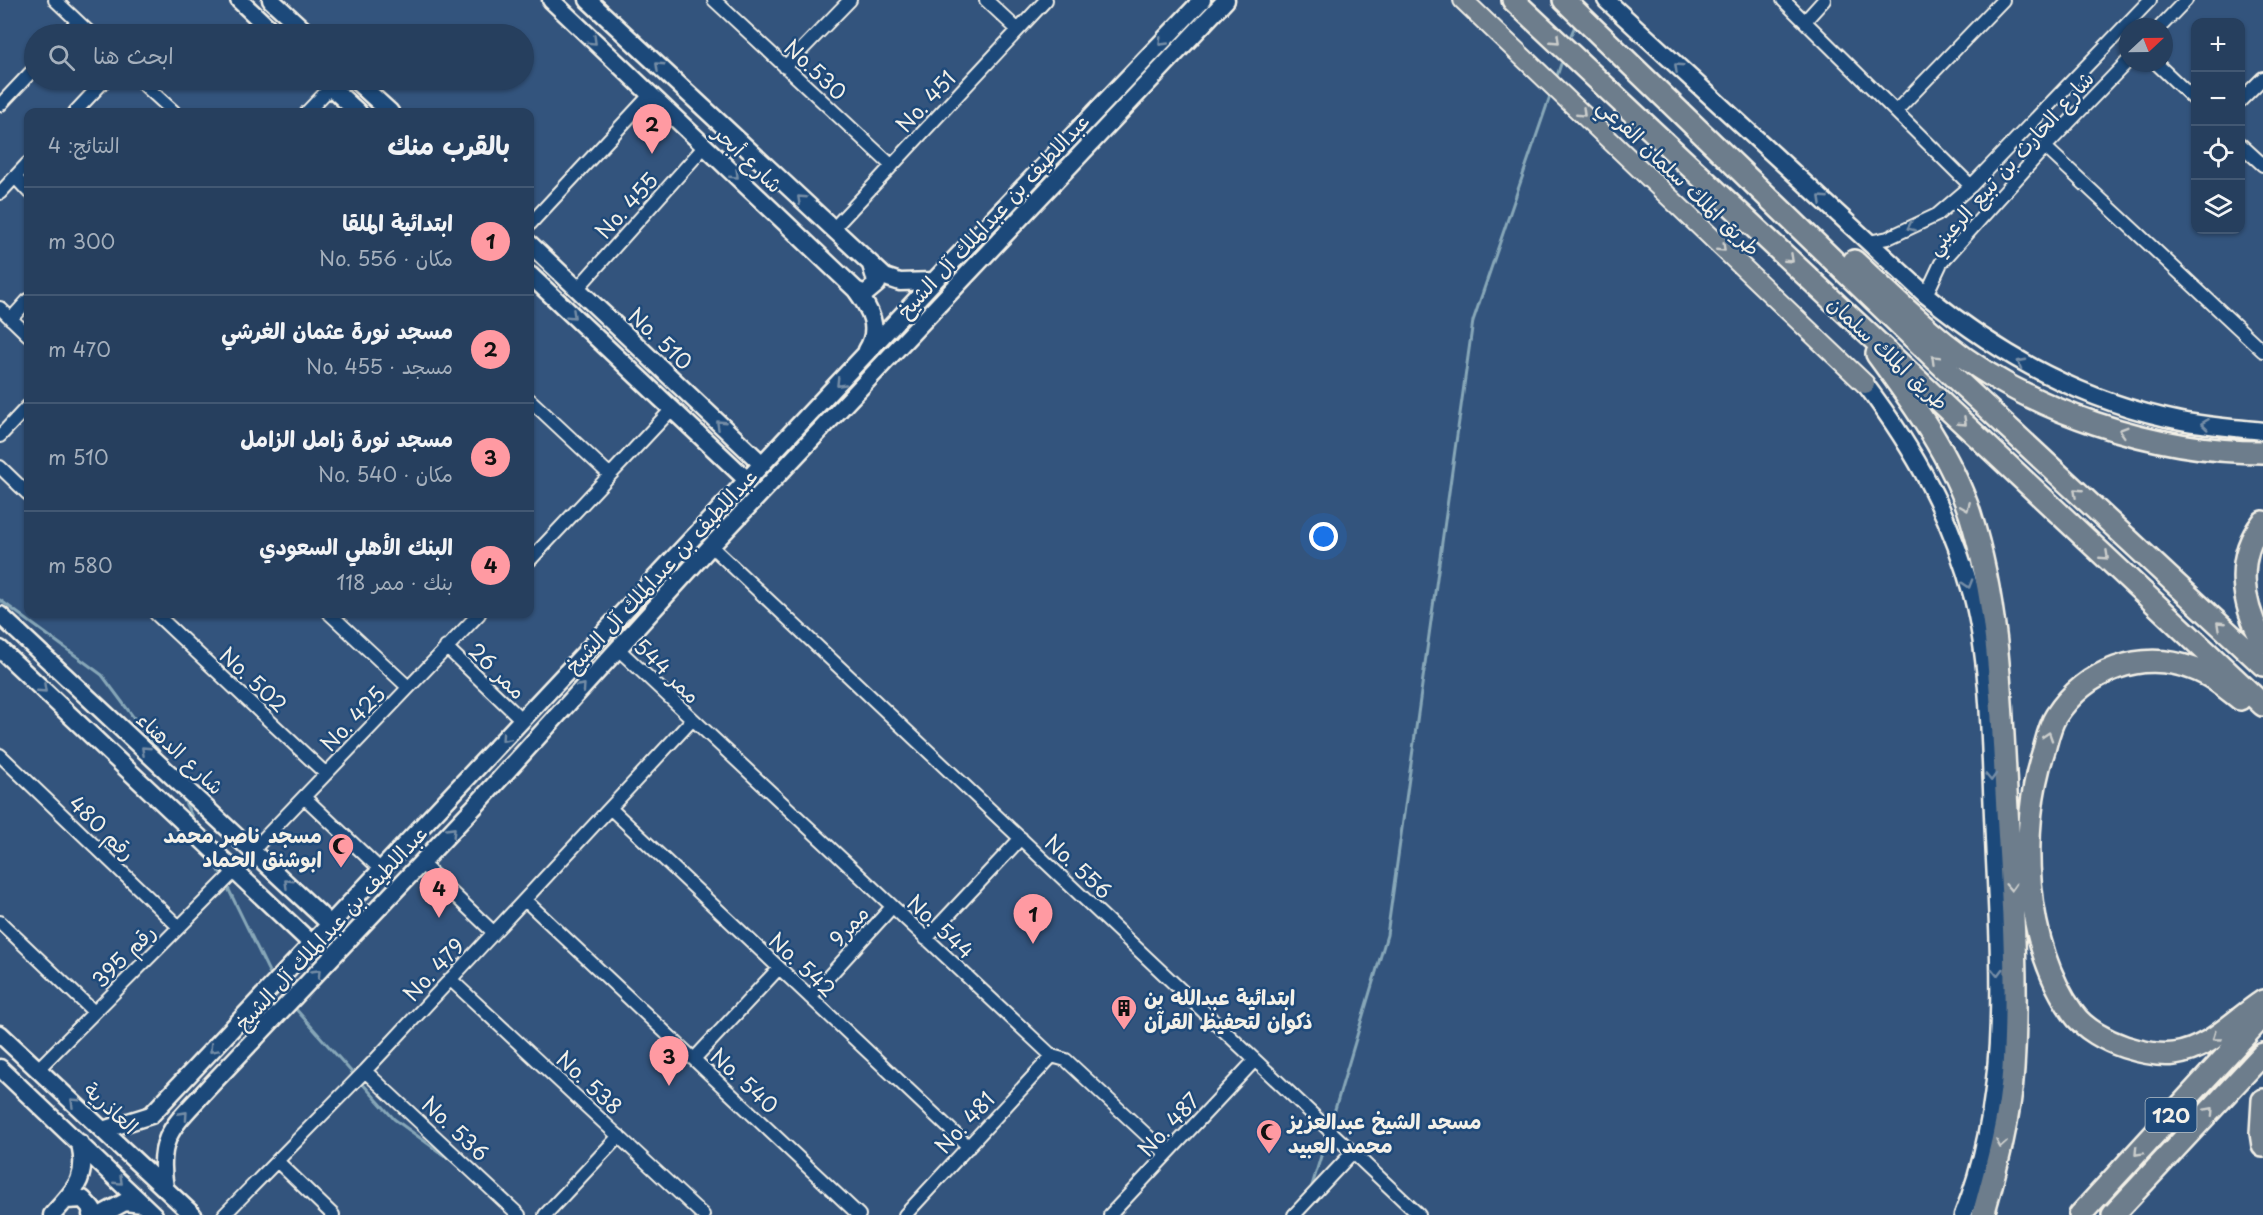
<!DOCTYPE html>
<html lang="ar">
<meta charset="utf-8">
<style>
body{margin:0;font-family:"Playpen Sans","Playpen Sans Arabic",sans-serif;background:#2e4664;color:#f1f3f6;direction:rtl}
.controls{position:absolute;right:18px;top:18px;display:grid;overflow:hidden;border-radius:12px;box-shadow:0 2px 4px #0004}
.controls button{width:54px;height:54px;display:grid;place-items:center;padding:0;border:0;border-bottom:2px solid #425873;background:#263f5e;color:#f1f3f6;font:30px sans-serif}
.compass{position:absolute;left:2119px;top:18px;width:54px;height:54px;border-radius:50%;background:#263f5e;box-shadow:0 2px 4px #0004;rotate:68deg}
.you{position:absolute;left:1324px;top:537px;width:21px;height:21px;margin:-15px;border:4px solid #fff;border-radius:50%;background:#1a73e8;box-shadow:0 0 0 9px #1a73e833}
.badge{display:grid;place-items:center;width:39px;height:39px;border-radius:50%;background:#ff9aa2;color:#111;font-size:20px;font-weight:700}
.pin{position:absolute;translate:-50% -50px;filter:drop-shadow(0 2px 3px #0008)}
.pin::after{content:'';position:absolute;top:32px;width:21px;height:18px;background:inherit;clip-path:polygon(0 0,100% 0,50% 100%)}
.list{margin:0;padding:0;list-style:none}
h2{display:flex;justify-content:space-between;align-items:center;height:78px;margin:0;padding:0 24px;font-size:26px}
h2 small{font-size:20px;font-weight:400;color:#a4afbc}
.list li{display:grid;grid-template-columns:39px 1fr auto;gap:18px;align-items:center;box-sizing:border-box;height:108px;padding:0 24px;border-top:2px solid #425873}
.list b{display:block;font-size:22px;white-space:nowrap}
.list p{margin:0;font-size:20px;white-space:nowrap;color:#a4afbc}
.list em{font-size:20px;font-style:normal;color:#a4afbc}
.icon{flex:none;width:33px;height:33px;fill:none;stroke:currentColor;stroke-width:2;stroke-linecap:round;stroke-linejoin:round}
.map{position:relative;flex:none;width:2263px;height:1215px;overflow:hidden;direction:ltr}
.search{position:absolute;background:#263f5e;box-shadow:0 2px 4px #0004;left:24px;top:24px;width:510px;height:66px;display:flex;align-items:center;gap:15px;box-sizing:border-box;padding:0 21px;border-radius:33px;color:#a4afbc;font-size:22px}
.panel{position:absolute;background:#263f5e;box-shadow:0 2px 4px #0004;left:24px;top:108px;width:510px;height:510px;border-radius:12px;direction:rtl}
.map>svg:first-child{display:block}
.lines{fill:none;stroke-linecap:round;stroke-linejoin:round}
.stream{stroke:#87a7b8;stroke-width:3}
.street-casing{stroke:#f4f1e8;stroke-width:16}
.secondary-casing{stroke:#f4f1e8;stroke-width:21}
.primary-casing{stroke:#f4f1e8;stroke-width:22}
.highway-casing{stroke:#f4f1e8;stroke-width:26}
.street{stroke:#1f4a7a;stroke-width:12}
.secondary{stroke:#1f4a7a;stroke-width:16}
.primary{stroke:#6d7d8c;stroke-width:18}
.highway{stroke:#6d7d8c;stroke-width:21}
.oneway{stroke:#cccecc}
.oneway2{stroke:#748da6}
.labels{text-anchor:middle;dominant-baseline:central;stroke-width:5;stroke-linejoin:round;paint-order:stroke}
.shield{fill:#1f4a7a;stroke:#b4bfc7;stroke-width:1.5}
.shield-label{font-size:20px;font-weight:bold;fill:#f4f1e8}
.street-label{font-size:21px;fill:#f4f1e8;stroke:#1f4a7a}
.poi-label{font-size:21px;font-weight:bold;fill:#f4f1e8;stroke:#1f4a7a;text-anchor:start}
</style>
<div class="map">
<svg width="2263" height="1215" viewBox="0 0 2263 1215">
<rect width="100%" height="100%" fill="#33547d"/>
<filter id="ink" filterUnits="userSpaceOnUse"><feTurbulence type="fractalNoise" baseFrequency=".0167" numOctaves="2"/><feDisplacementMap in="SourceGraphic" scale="12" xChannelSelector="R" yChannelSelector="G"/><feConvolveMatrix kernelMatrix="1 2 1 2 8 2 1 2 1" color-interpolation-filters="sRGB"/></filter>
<g filter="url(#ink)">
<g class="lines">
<path class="stream" d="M1571,35L1574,28
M1557,76L1561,64
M0,600L102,675L163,757
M182,796L196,825
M215,863L223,878
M226,884L272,978
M294,1007L355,1076
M360,1081L394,1119L456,1164
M1330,1126L1387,935L1473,321L1550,96
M1311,1189L1328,1133"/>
<g class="street-casing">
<path id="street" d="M55,0L91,34
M714,0L892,166
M986,0L1018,30
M1783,0L1971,186
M1805,21L1824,0
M2160,27L2186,0
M66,34L78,22
M2156,63L2196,101
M785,67L850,0
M139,80L174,112
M2240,101L2263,78
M0,105L34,69
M1896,111L2003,0
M75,112L105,80
M307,112L331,87
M2240,144L2263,165
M2045,147L2263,351
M15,177L28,191
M0,193L28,163
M530,224L650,95
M833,229L1046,0
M1869,242L1888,238L1937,215L1971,186L2150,0
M577,289L705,146
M1926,295L1941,263L2045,147L2128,61
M0,308L28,335
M11,319L28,300
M530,400L610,475
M0,436L28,406
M0,467L28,494
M711,546L1419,1215
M530,560L672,409
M156,614L326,774
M330,614L408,687
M446,647L522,720
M617,648L1052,1056L1066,1060L1167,1154
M0,755L179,927
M304,797L381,870
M611,809L969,1147
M253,850L479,614
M421,863L493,932
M525,900L859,1215
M0,922L94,1012
M926,939L1021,838
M450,979L703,1215
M810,997L892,907
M694,1059L779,968
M39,1068L236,870
M365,1071L519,1215
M277,1161L333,1215
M224,1215L365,1071L692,720
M545,1215L619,1136
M905,1215L1052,1056
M1110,1215L1255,1060
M1294,1215L1353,1152"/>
</g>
<g class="secondary-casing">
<path id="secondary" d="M239,0L275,34
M271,0L308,34
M551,0L856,290C870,309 881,328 867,350
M588,0L885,277L900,282L934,281
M1606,0L1926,295C2002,357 2084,402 2181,421C2208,426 2236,428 2263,431
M323,80L358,112
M355,80L390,112
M530,244L762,464
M530,275L747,480
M856,290L865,294L877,284L871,265
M1865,384C1917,453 1950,514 1973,598C1990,665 1990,745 1993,815C1998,947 2014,1089 1963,1215
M0,615L330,924
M0,649L311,943
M0,1034L193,1215
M0,1068L154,1215
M103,1130L151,1115L934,281L1202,0
M165,1188C156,1135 175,1125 208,1088L477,804L711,546L1226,0
M66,1200L83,1199L92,1209L91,1215
M52,1215C75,1189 88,1180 80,1143
M101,1215L125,1202L142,1204"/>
</g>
<g class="primary-casing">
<path id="primary" d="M1463,0L1865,384"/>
</g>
<g class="highway-casing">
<path id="highway" d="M1513,0L2263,705
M1564,0L1956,379L2263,665
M1854,261C1884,289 1914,318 1945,343C2030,412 2155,452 2263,452
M1877,354C1913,403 1951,456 1970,514C1999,605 2001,698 2006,792C2011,884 2019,977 2013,1069C2010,1118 1996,1168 1983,1215
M2263,522C2234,558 2242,604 2263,642
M2240,699C2226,688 2211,675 2194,669C2141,649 2086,670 2056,716C2050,725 2047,739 2044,750C2018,828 2024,944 2073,1013C2084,1029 2107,1041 2125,1047C2141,1052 2158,1056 2174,1054C2210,1049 2234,1020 2263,1001
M2263,1100L2261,1133L2263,1146
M2080,1215L2263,1016
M2113,1215L2263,1054"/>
</g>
<use href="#street" class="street"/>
<use href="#secondary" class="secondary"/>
<use href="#primary" class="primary"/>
<use href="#highway" class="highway"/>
</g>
<defs><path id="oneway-chevron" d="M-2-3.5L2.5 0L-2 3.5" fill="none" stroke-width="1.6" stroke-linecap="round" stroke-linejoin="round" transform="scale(1.5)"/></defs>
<g class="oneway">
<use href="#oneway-chevron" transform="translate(1556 40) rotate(43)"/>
<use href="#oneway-chevron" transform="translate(1582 113) rotate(44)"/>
<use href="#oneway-chevron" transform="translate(1722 248) rotate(44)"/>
<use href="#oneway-chevron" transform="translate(1790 259) rotate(43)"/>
<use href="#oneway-chevron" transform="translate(1935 359) rotate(-136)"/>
<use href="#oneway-chevron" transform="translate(1963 422) rotate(43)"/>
<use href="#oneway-chevron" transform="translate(2123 431) rotate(-163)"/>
<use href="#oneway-chevron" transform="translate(2077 492) rotate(-137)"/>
<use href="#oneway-chevron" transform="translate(1966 507) rotate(68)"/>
<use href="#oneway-chevron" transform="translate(2105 556) rotate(43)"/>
<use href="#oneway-chevron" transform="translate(2220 625) rotate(-137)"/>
<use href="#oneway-chevron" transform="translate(2048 736) rotate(-72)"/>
<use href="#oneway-chevron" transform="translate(2011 887) rotate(87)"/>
<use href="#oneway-chevron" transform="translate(2216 1037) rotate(144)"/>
<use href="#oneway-chevron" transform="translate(2210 1111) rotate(-47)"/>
<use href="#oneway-chevron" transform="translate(2001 1144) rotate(100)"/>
<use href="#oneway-chevron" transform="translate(2138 1152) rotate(133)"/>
</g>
<g class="oneway2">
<use href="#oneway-chevron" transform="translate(593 41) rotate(44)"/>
<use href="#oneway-chevron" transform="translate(1162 42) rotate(134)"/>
<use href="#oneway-chevron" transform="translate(659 66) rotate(-137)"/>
<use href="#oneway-chevron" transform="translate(1678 67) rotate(-137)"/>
<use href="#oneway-chevron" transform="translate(735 175) rotate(44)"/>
<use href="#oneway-chevron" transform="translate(801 199) rotate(-137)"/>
<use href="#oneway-chevron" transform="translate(1822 199) rotate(-137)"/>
<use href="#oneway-chevron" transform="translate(1911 227) rotate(155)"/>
<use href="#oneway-chevron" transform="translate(572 315) rotate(43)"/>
<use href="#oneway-chevron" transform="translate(2021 363) rotate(-152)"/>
<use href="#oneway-chevron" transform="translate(840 383) rotate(134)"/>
<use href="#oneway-chevron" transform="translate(720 424) rotate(-137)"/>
<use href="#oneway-chevron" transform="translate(2205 424) rotate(-173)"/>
<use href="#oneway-chevron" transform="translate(1968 584) rotate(73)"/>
<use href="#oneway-chevron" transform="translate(582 687) rotate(-48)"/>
<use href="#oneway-chevron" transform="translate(43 689) rotate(43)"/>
<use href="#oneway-chevron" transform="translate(505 738) rotate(133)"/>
<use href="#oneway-chevron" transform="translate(145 750) rotate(-137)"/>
<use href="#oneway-chevron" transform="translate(1991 777) rotate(88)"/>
<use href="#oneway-chevron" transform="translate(452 831) rotate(-46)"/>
<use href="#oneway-chevron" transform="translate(288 883) rotate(-136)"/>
<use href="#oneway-chevron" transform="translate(1997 972) rotate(89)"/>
<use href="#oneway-chevron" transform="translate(317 973) rotate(-46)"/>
<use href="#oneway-chevron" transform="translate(213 1049) rotate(133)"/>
<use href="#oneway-chevron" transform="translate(74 1102) rotate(-136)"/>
<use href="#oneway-chevron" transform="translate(184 1115) rotate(-48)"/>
<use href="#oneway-chevron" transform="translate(119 1181) rotate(44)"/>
</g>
</g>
<defs>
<g id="mosque-pin" transform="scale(1.35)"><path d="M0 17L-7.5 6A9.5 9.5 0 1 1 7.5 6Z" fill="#ff9aa2" stroke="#1f4a7a"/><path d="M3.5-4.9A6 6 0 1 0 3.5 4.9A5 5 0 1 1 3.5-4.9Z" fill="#111"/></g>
<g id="building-pin" transform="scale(1.35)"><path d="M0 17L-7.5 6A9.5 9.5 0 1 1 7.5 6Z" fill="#ff9aa2" stroke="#1f4a7a"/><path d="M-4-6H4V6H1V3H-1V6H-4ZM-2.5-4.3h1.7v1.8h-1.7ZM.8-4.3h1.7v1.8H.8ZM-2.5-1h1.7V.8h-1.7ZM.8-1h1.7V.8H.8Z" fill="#111"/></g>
</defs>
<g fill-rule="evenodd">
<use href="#mosque-pin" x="341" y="846"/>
<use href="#building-pin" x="1124" y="1008"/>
<use href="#mosque-pin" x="1269" y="1132"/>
</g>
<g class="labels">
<rect class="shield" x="2145.5" y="1098" width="51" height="34" rx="4.5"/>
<g class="shield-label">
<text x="2171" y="1115">120</text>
</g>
<g class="street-label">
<text transform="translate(816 69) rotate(43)">No.530</text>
<text transform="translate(925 101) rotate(-47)">No. 451</text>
<text transform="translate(749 158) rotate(44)">شارع أبحر</text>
<text transform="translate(2009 162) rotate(-48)">شارع الحارث بن تبيع الرعيني</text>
<text transform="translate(1680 176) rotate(44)">طريق الملك سلمان الفرعي</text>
<text transform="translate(626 205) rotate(-48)">No. 455</text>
<text transform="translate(992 215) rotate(-47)">عبداللطيف بن عبدالملك آل الشيخ</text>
<text transform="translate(661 338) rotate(43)">No. 510</text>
<text transform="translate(1889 352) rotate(43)">طريق الملك سلمان</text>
<text transform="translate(660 570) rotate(-47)">عبداللطيف بن عبدالملك آل الشيخ</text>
<text transform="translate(498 670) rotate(44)">ممر 26</text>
<text transform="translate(668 670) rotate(44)">ممر 544</text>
<text transform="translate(254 679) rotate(43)">No. 502</text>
<text transform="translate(352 718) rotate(-46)">No. 425</text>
<text transform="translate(181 752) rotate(43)">شارع الدهناء</text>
<text transform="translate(103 827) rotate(44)">رقم 480</text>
<text transform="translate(1079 866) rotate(43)">No. 556</text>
<text transform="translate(848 925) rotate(-48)">ممر9</text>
<text transform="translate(941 926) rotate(43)">No. 544</text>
<text transform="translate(330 927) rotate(-47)">عبداللطيف بن عبدالملك آل الشيخ</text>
<text transform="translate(123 955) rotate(-45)">رقم 395</text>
<text transform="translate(803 964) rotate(43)">No. 542</text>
<text transform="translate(433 969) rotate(-47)">No. 479</text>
<text transform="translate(745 1080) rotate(43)">No. 540</text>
<text transform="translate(590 1082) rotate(43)">No. 538</text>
<text transform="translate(112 1107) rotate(43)">العاذرية</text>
<text transform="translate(964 1122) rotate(-47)">No. 481</text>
<text transform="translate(1168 1124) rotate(-47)">No. 487</text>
<text transform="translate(456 1128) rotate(43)">No. 536</text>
</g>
<g class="poi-label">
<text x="322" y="834" text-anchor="end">مسجد ناصر محمد<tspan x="322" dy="24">ابوشنق الحماد</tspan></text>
<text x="1144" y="996">ابتدائية عبدالله بن<tspan x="1144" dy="24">ذكوان لتحفيظ القرآن</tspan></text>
<text x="1288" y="1120">مسجد الشيخ عبدالعزيز<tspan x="1288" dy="24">محمد العبيد</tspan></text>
</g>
</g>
</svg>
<div class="controls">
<button>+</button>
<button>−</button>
<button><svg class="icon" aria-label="locate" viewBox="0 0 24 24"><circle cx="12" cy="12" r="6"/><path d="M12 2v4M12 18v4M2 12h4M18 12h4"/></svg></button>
<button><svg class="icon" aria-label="layers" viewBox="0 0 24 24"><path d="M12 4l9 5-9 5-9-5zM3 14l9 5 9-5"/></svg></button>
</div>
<svg class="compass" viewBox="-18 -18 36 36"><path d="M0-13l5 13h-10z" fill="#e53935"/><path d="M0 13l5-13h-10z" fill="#a4afbc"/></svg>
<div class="you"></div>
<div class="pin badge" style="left:1033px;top:944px">1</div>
<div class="pin badge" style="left:652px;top:154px">2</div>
<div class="pin badge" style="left:669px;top:1086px">3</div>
<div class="pin badge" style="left:439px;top:918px">4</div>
<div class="search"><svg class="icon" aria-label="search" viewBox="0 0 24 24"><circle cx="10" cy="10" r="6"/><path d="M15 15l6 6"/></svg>ابحث هنا</div>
<section class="panel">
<h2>بالقرب منك<small>النتائج: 4</small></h2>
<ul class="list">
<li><span class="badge">1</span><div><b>ابتدائية الملقا</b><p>مكان · No. 556</p></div><em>300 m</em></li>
<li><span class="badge">2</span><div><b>مسجد نورة عثمان الغرشي</b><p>مسجد · No. 455</p></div><em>470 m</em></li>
<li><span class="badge">3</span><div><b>مسجد نورة زامل الزامل</b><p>مكان · No. 540</p></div><em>510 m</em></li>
<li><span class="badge">4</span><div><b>البنك الأهلي السعودي</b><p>بنك · ممر 118</p></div><em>580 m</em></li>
</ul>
</section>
</div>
